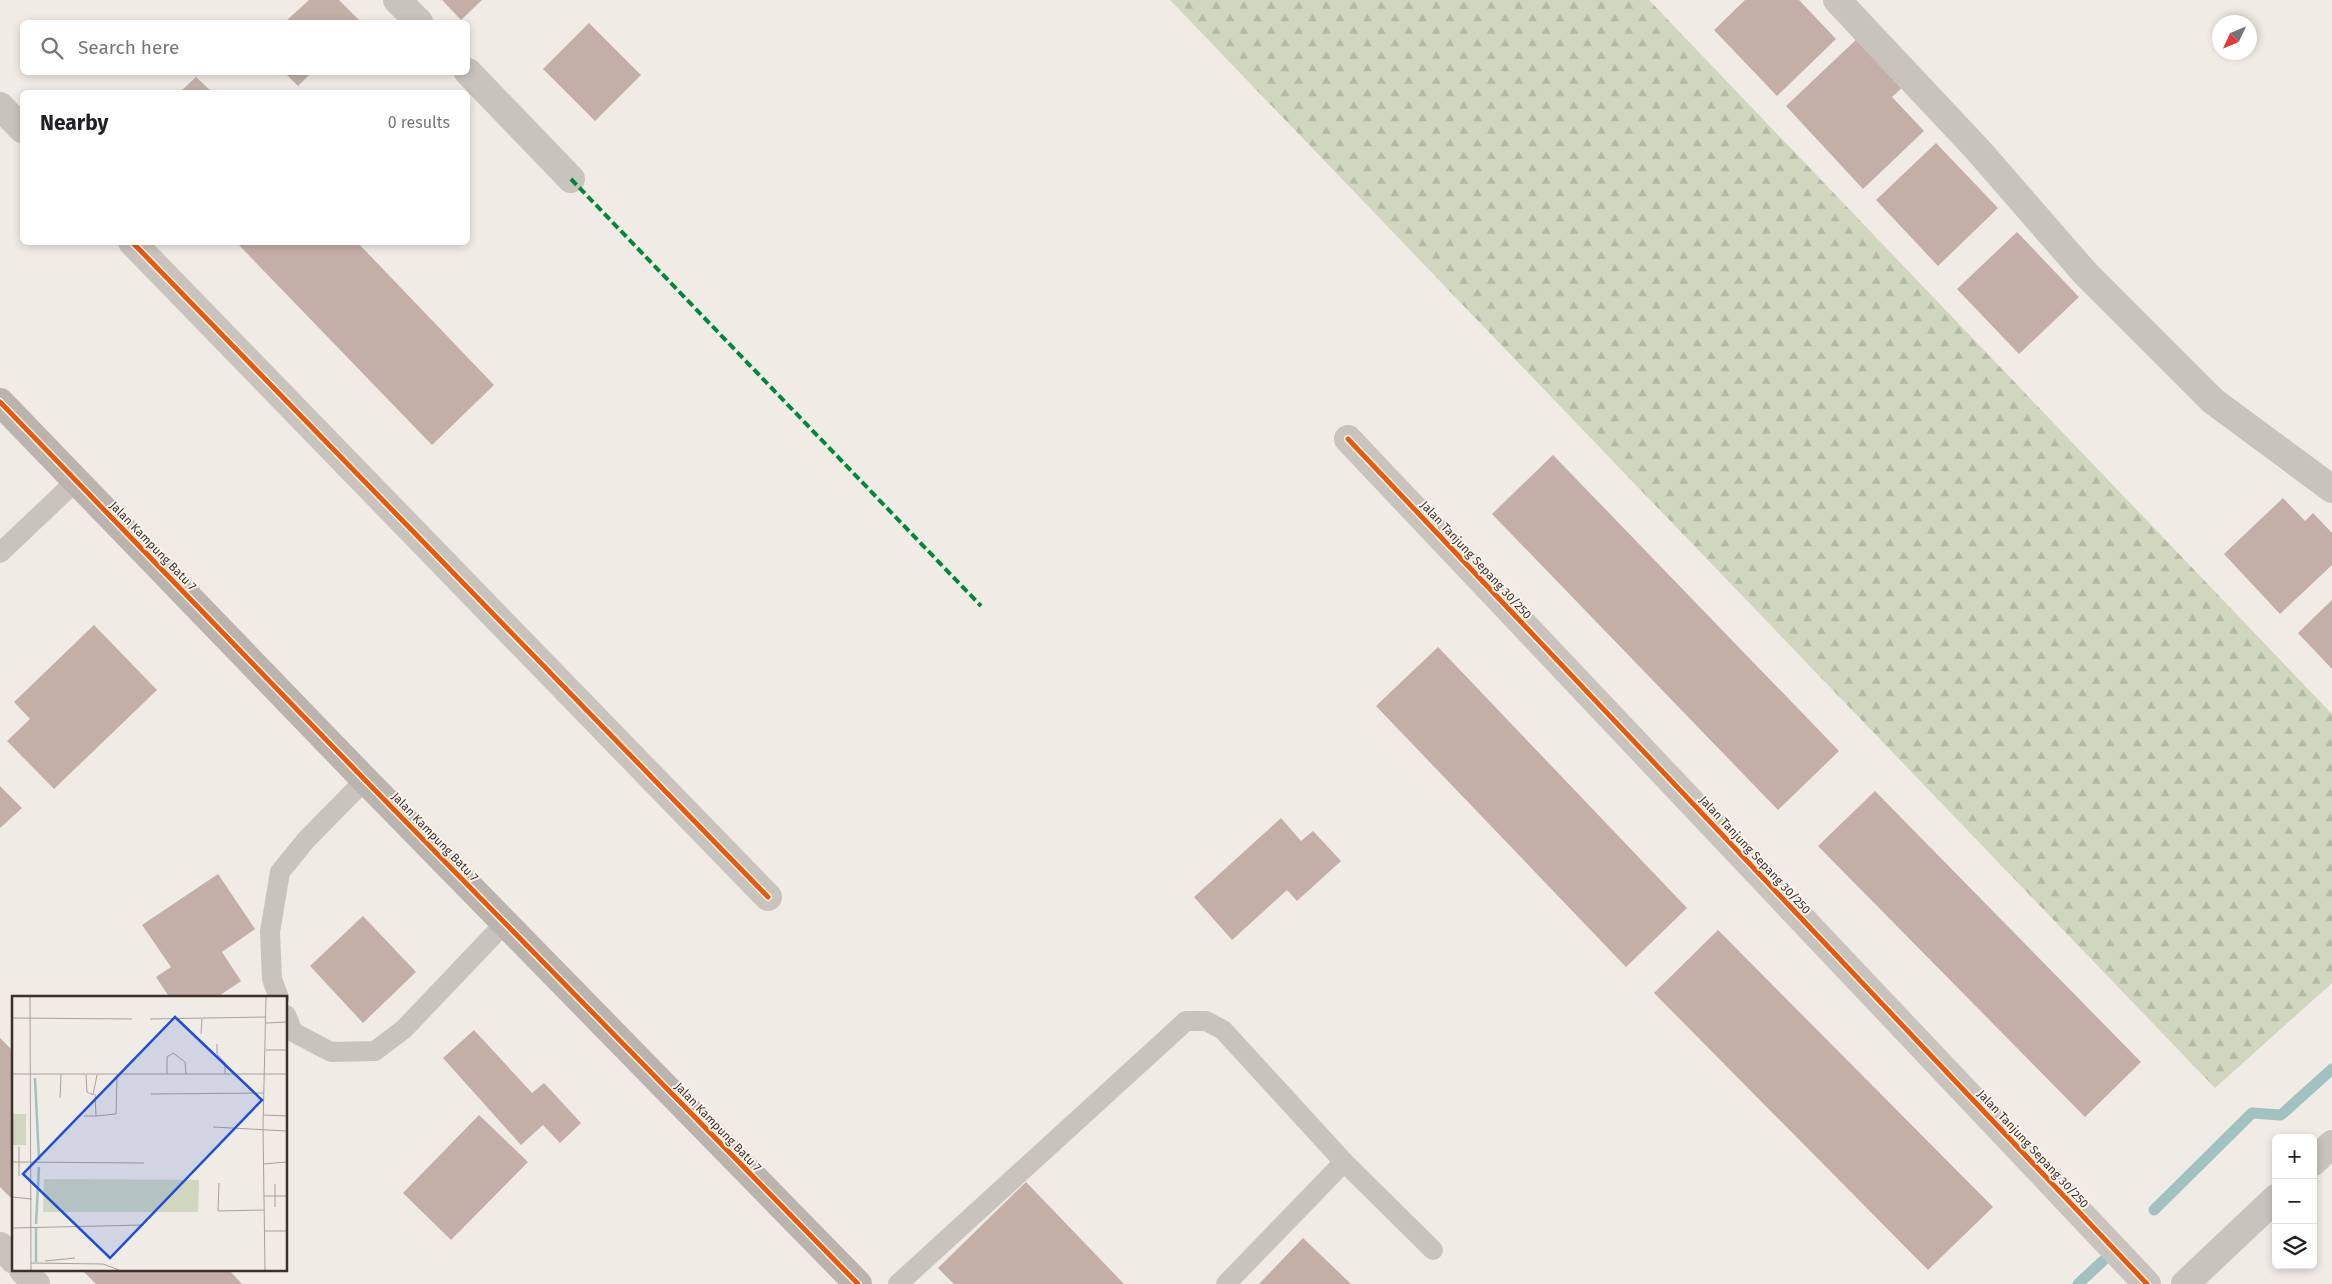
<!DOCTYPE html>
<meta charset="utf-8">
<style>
body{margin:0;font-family:"Fira Sans",sans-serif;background:#f2f2f2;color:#202124}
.controls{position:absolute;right:15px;bottom:15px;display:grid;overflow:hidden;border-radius:8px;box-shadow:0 2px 8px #0003}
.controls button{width:45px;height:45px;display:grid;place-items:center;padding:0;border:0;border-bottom:1px solid #e0e0e0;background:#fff;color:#202124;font:25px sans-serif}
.compass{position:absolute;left:2212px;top:15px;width:45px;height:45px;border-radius:50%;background:#fff;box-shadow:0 2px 8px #0003;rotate:226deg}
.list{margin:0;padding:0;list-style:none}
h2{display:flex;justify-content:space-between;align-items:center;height:65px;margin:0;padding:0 20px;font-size:21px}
h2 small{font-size:16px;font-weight:400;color:#757577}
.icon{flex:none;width:28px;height:28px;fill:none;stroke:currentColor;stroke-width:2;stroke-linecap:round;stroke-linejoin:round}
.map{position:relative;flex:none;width:2332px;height:1284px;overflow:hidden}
.search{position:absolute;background:#fff;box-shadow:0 2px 8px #0003;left:20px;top:20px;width:450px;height:55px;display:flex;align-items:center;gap:12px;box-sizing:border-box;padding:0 18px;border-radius:8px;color:#757577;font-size:19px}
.panel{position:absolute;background:#fff;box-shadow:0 2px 8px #0003;left:20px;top:90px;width:450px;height:155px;border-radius:8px}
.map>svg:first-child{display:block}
.forest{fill:url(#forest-firs)}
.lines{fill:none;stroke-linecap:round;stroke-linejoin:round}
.stream{stroke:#a1c2c1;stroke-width:11}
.building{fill:#c3afa7}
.lane{stroke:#c9c3be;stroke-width:20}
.street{stroke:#c9c3be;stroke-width:28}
.secondary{stroke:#bab3ae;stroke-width:28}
.quiet{stroke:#00873e;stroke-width:4;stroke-dasharray:8 4;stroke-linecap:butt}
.cycleway-casing{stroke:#fbf5ee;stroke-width:8}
.cycleway{stroke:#e8590c;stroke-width:5}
.labels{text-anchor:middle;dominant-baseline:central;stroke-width:4;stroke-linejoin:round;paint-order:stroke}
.street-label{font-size:12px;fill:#3b302b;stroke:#fbf5ee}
.inset-river{fill:none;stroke:#a1c2c1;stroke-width:2.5}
.inset-road{fill:none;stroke:#a8a09b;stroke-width:1}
.view{fill:#1d4ed8;fill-opacity:0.15;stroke:#1d4ed8;stroke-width:2.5}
.inset-edge{fill:none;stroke:#3b302b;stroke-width:2.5}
</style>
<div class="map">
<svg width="2332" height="1284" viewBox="0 0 2332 1284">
<defs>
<pattern id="forest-firs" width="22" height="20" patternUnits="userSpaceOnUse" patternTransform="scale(1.25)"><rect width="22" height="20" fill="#d1d6bf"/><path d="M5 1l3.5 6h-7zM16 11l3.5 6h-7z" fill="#b4b8a4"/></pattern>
</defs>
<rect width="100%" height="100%" fill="#f0ebe5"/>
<path class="forest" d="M1170,0H1649L2332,714V983L2215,1088Z"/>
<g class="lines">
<path class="stream" d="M2154,1210L2252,1113L2281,1115L2332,1069
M2078,1284L2105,1259"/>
</g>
<path class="building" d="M309,0H339L361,22H285Z
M442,0H482L461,20Z
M1745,0H1799L1836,39L1777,96L1714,30Z
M589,23L641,75L595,121L543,69Z
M1860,36L1906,84L1892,97L1924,131L1863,189L1786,106Z
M284,72H312L298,86Z
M196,77L212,92H180Z
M1936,143L1998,208L1938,266L1876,200Z
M2017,232L2079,297L2019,354L1957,289Z
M236,242H357L494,385L432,445Z
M1553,455L1839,751L1778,810L1492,514Z
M2283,498L2305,521L2313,513L2332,533V565L2280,614L2224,554Z
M2332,600V669L2298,633Z
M94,625L157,690L54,789L7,741L30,719L14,702Z
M1438,647L1687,908L1626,967L1376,706Z
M0,786L22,808L0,828Z
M1875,791L2141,1062L2085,1117L1818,846Z
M1281,818L1301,841L1313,831L1341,861L1297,901L1287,890L1232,940L1194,897Z
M218,874L255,929L222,952L241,981L216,998H170L156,977L171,967L142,925Z
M363,916L416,972L363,1023L310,966Z
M1718,930L1993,1207L1928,1270L1654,993Z
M474,1030L532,1093L544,1083L581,1123L560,1143L543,1125L521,1145L443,1058Z
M0,1038L14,1052V1201L0,1187Z
M479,1115L528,1162L451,1240L403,1193Z
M1026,1182L1124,1284H954L938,1268Z
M1303,1238L1351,1284H1259Z
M82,1270H229L242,1284H96Z"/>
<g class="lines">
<path class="lane" d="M0,553L76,481
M279,998L272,979L270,932L280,872L306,840L365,780
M286,1015L293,1032L331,1052L375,1051L404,1029L505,923
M898,1284L1186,1021H1206L1223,1030L1344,1162
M1226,1284L1344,1162L1433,1250"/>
<path class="street" d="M397,0L419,22
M1837,0L1978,150L2085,273L2213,401L2332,489
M468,72L571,179
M0,106L22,129
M132,242L768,897
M1348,439L2147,1284
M2313,1162L2332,1144
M0,1246L14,1260
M23,1270L36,1284
M2185,1284L2276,1198"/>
<path class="secondary" d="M0,402L365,780L858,1284"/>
<path class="quiet" d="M571,179L981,606"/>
<g class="cycleway-casing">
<path id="cycleway" d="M132,242L768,897
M0,402L365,780L858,1284
M1348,439L2147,1284"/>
</g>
<use href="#cycleway" class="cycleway"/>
</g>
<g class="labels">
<g class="street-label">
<text transform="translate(153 546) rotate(46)">Jalan Kampung Batu 7</text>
<text transform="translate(1476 560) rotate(47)">Jalan Tanjung Sepang 30/250</text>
<text transform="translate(435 837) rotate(46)">Jalan Kampung Batu 7</text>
<text transform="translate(1755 855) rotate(47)">Jalan Tanjung Sepang 30/250</text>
<text transform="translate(718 1127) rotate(46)">Jalan Kampung Batu 7</text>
<text transform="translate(2033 1149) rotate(47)">Jalan Tanjung Sepang 30/250</text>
</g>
</g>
<g transform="translate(12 996)">
<rect width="275" height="275" fill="#f0ebe5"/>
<path d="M0,118H14V149H0ZM32,183L187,184L186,216H31Z" fill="#d1d6bf"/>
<path class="inset-river" d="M23,82L27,164M24,228L27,171M24,266V232"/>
<path class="inset-road" d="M18,1L19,274M0,22L120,23M138,23L254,21M254,27L275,26M189,38L190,23M205,48V58L213,67V78M254,54H275M0,78H275M155,78V61L161,57L173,66L174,78M74,79L75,96L81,99L85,79M139,98L252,97M48,102L49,79M251,119L275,120M72,120H84L83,98M84,120L104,118L105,79M201,131L275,135M0,166L132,167M251,168L275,166M7,180V151M207,187L206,215L252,214M263,188V211M252,200H275M0,201L20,203M0,232L132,229M252,235H275M33,265L63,262M19,267L91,268L107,274M253,274L251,131L254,1"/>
<path class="view" d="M163,21L250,104L98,262L11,178Z"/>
<rect width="275" height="275" class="inset-edge"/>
</g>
</svg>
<div class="controls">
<button>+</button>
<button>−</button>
<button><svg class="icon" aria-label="layers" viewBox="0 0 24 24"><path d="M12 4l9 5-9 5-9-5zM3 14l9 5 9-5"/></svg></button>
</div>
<svg class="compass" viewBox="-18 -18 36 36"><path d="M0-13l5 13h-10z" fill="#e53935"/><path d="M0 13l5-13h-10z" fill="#757577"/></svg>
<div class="search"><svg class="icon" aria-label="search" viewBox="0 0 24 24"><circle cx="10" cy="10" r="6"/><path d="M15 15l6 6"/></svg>Search here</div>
<section class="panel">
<h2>Nearby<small>0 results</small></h2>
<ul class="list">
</ul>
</section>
</div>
